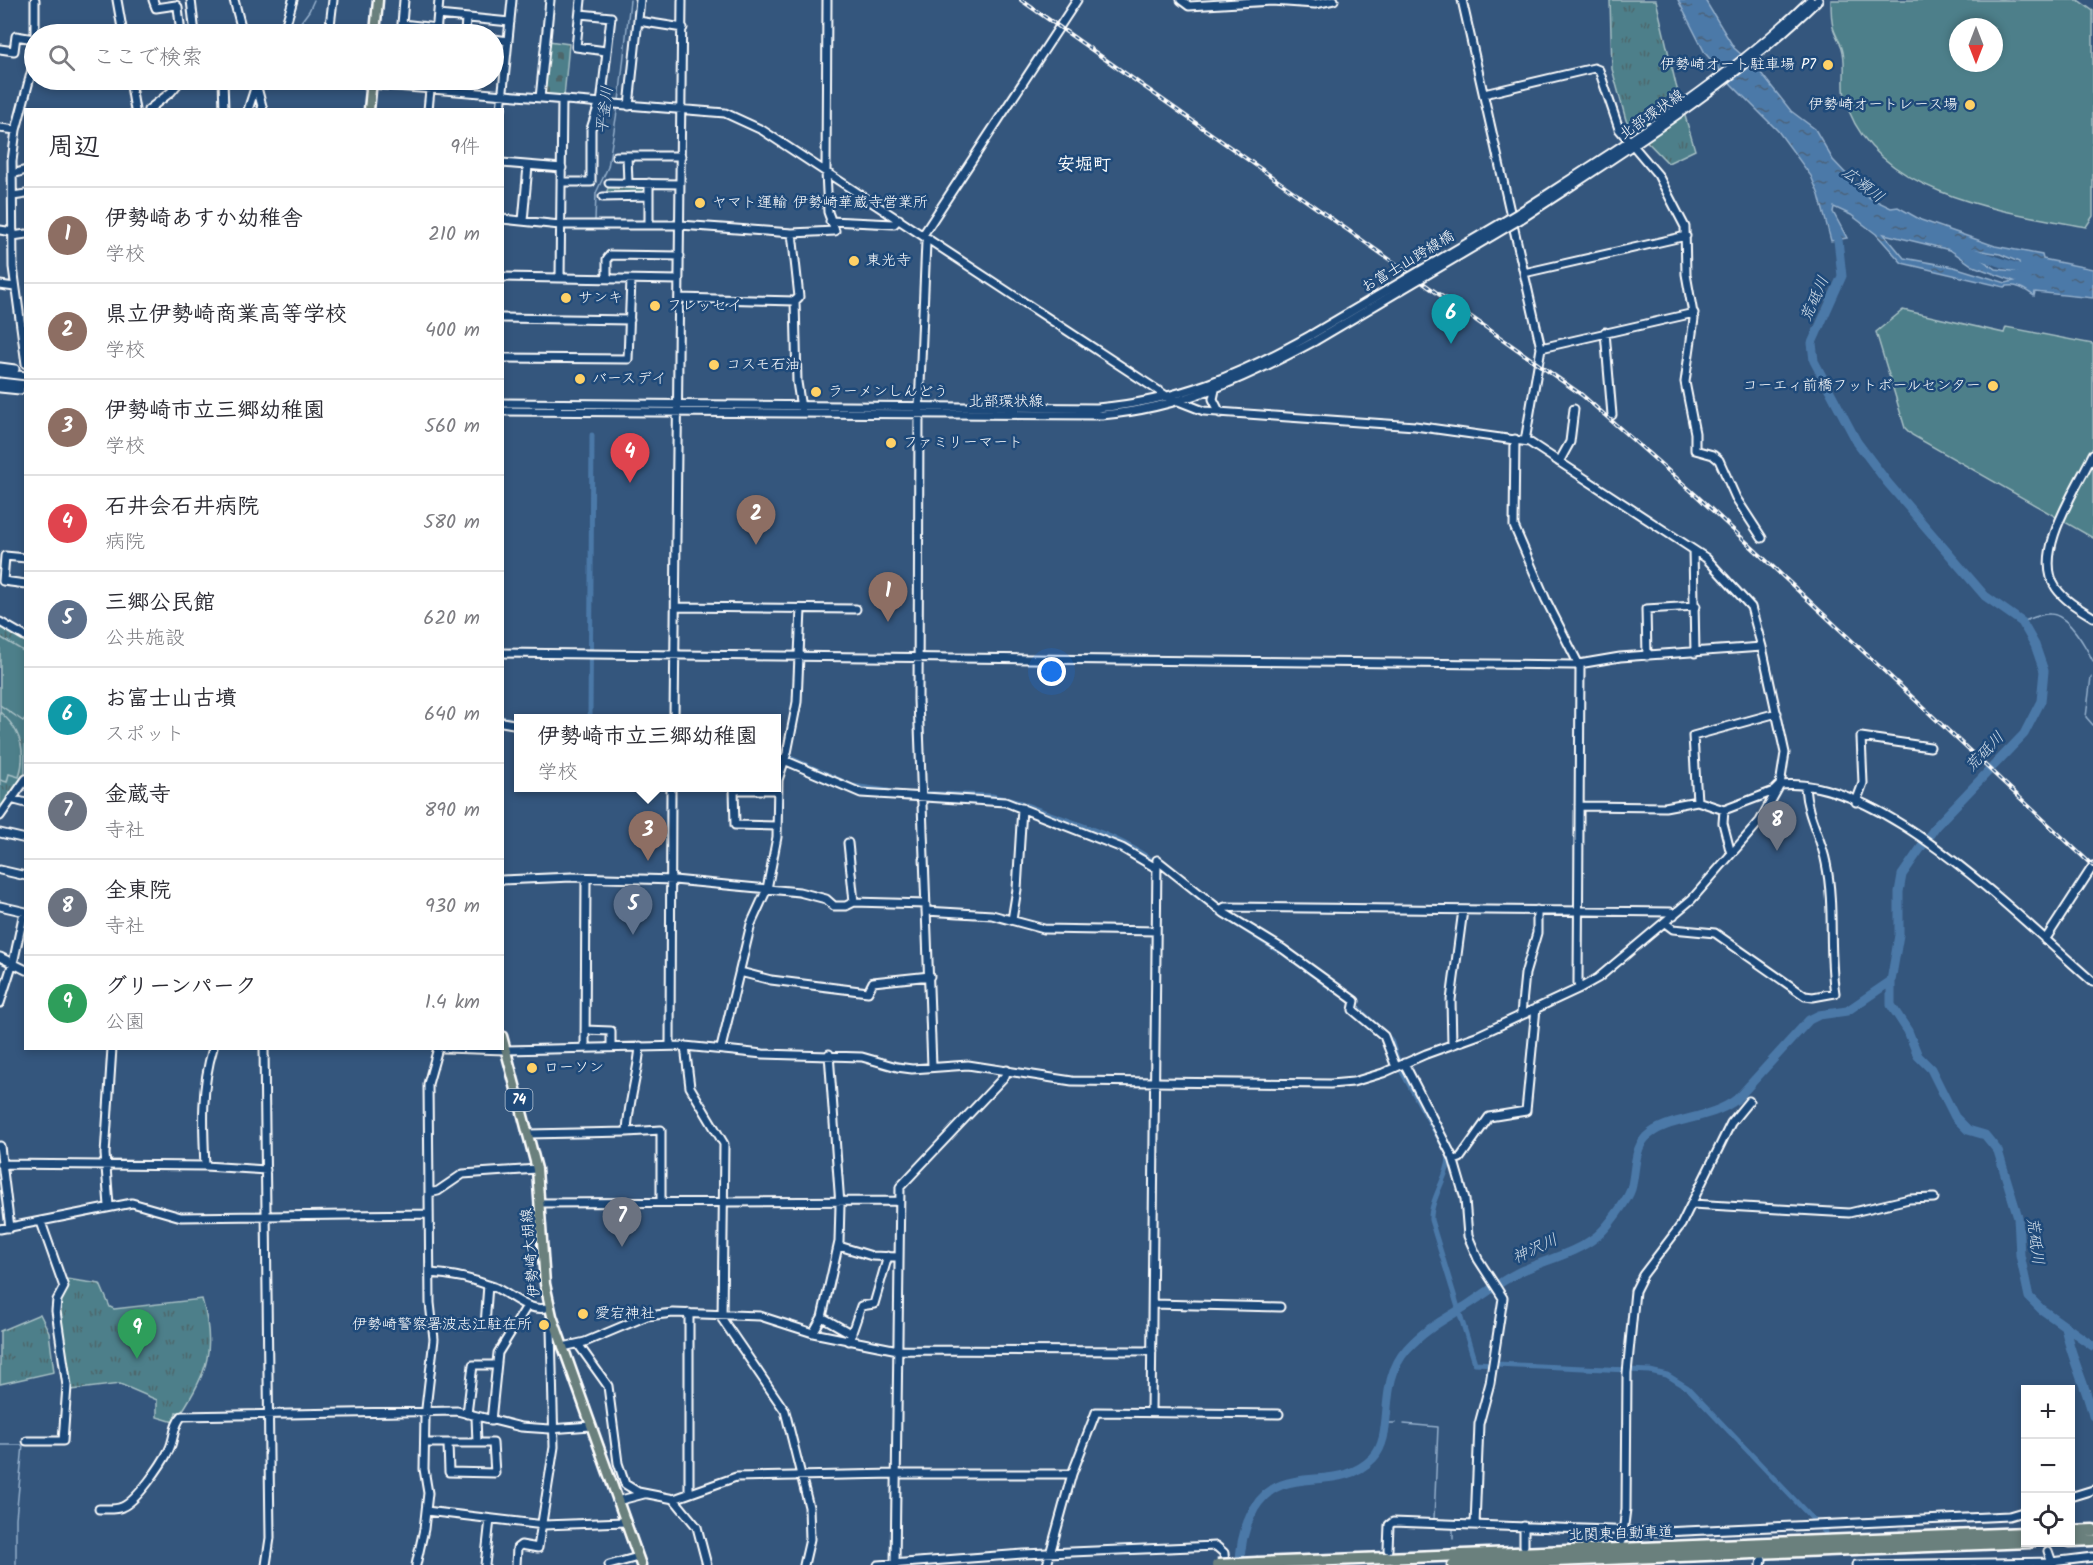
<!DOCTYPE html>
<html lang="ja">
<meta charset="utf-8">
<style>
body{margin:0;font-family:Kalam,"Klee One",sans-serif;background:#f7f7f7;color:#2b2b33}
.controls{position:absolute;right:18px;bottom:18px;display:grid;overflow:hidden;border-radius:0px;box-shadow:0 3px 9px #0003}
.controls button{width:54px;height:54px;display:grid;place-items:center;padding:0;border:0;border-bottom:2px solid #e1e1e2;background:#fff;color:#2b2b33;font:30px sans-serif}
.compass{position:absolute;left:1949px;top:18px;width:54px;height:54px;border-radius:50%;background:#fff;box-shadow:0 3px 9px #0003;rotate:180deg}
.you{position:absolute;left:1052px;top:672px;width:21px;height:21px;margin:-15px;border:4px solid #fff;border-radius:50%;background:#1a73e8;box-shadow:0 0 0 9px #1a73e833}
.badge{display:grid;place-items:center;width:39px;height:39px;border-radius:50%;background:#2563eb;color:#fff;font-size:20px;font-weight:700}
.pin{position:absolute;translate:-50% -50px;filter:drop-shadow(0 2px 3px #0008)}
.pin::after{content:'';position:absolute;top:32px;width:21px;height:18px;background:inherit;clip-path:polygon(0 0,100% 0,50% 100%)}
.popup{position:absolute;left:514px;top:714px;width:267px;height:78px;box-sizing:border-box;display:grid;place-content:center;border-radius:0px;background:#fff;filter:drop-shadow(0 2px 4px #0005);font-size:20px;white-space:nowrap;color:#7c7c81}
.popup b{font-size:22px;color:#2b2b33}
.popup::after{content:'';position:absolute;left:50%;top:100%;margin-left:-12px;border:12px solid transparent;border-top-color:#fff}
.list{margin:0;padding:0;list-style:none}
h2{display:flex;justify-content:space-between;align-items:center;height:78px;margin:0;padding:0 24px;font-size:26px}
h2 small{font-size:20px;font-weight:400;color:#7c7c81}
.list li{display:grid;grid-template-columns:39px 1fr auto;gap:18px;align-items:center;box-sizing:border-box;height:96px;padding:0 24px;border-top:2px solid #e1e1e2}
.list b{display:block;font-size:22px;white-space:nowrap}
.list p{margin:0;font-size:20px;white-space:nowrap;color:#7c7c81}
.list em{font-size:20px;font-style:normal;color:#7c7c81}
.icon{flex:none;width:33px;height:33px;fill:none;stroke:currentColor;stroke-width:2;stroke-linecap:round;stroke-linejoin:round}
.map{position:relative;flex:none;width:2093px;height:1565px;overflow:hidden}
.search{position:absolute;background:#fff;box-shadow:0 3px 9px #0003;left:24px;top:24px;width:480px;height:66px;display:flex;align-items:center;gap:15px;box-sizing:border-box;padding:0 21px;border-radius:33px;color:#7c7c81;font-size:22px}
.panel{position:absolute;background:#fff;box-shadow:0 3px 9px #0003;left:24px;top:108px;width:480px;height:942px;border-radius:0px}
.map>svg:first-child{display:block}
.grass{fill:url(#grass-tufts);stroke:#a6bfc4;stroke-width:1.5}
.cemetery{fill:url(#cemetery-stones);stroke:#a6bfc4;stroke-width:1.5}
.pitch{fill:#4e7f8a;stroke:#a6bfc4;stroke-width:1.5;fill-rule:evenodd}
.water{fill:url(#water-ripples);stroke:#94afcb;stroke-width:1.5;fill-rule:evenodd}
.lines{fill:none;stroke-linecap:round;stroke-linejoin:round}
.stream{stroke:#94afcb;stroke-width:1.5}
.canal{stroke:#4c79a8;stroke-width:5}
.river{stroke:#4c79a8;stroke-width:9}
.minor-tunnel{stroke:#526f90;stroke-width:7;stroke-dasharray:7 3.5;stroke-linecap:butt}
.minor-casing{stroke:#fff;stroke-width:11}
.major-casing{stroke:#fff;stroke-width:13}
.highway-casing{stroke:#fff;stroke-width:15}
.minor{stroke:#1f4a7a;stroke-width:7}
.major{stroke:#6a807d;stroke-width:8}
.highway{stroke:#6a807d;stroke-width:10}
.rail-casing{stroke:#fff;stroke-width:4}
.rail{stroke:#1f4a7a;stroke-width:1.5;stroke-dasharray:4.5;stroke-linecap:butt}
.minor-bridge-casing{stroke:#fff;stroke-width:11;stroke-linecap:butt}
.highway-bridge-casing{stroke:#fff;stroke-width:15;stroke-linecap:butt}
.minor-bridge{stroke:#1f4a7a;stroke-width:7}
.highway-bridge{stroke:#6a807d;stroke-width:10}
.poi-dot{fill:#ffd166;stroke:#1f4a7a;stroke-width:2}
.labels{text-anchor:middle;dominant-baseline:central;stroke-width:5;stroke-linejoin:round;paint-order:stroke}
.shield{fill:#1f4a7a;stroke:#bcc9d7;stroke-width:1.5}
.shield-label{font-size:14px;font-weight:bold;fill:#fff}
.poi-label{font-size:15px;fill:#fff;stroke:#1f4a7a;text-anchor:start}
.street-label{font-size:15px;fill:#fff;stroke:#1f4a7a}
.water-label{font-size:16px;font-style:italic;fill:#d2dee9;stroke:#1f4a7a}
.quarter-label{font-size:18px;font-weight:bold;fill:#fff;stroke:#1f4a7a}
</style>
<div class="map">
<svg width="2093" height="1565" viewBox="0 0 2093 1565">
<defs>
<pattern id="grass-tufts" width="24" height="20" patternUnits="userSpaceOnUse" patternTransform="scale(1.5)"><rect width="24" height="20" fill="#4e7f8a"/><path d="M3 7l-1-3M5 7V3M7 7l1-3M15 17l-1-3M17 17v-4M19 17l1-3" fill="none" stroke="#4d666b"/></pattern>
<pattern id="cemetery-stones" width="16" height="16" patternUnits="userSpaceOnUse" patternTransform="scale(1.5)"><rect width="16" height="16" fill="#4e7f8a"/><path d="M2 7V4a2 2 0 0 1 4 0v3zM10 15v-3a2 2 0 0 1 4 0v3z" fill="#4d666b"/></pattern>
<pattern id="water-ripples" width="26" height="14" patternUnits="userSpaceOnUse" patternTransform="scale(1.5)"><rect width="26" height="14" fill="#4c79a8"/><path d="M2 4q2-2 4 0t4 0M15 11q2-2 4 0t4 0" fill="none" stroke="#4c627a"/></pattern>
</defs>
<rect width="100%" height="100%" fill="#34567d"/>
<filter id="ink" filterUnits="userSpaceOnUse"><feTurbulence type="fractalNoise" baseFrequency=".0167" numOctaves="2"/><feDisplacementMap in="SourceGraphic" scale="12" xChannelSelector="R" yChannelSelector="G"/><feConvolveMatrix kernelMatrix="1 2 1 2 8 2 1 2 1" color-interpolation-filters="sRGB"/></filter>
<g filter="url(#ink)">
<path class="grass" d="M1610,0H1656L1676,85L1695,150L1668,163L1626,120L1612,69Z
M609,185L647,187L646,194H606Z
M0,624L26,638L25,777H22L0,811Z
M66,1279L100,1284L110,1307L114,1309L202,1299C216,1348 208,1372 181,1413L176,1412L174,1422L157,1417V1400L120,1384L71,1390L59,1310C59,1298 67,1292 66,1279Z
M40,1314L49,1332L54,1372L0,1384V1331Z"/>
<path class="cemetery" d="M549,41L569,44L564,97L544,94Z"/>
<path class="pitch" d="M1831,0H2078L2093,11V216L2086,227C2008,212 1883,197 1849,111C1839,87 1848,67 1842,48C1840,41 1835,35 1833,27C1831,19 1831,9 1831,0ZM1958,27H1994V63H1958Z
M1903,310L2004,333L2006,327L2093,344V538L1912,435L1905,428L1876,332Z
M0,637L25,652L26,717L23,721L0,705Z
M0,712C20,729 27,751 19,777L9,774L7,782L0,780Z"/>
<path class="water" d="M1678,0H1705L1734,48L1757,68L1791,111L1815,129L1833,160L1868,197L1891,208L1898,207L1921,220L1995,246L2042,255L2043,259L2093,269V298L2035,292L2034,296C2026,290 2016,283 2004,287L1902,263L1876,234L1851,215L1834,207L1833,212L1847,238L1831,241L1819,195L1811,176L1778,131L1732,85L1705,53ZM1884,234L1950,250L1973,266L2014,281L2006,283L1954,267L1904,258ZM1964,248L2000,254L2019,262L2021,272L1996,269Z"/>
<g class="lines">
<path class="stream" d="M292,34L309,11L314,0
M261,87L265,80
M619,101L630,0
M595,221L596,193L608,167L618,106
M2022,622C2030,619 2041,613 2050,614C2068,614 2086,647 2093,661
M2091,677L2086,717L2093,725
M2087,1391L2090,1390
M1384,1423H1395
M1404,1424L1438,1427L1434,1519L1438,1520
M0,1445H23L16,1518V1565
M1453,1539V1528"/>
<path class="canal" d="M502,718L519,721
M590,718L592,435
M777,752L853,786L888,791
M918,793L992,796L1021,803
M1026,805C1070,822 1120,835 1157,864
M1193,893L1220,914L1278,951
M1287,956L1334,990
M1358,1008L1391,1040L1398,1061
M1401,1070L1443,1146
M1448,1154C1453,1169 1430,1197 1431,1220L1475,1363L1650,1371L1667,1375L1688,1388L1825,1532"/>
<path class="river" d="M1833,229L1838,240L1842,276L1812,343L1814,361L1857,442L1887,482L1985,596L2022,622L2035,645L2044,671L2041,701L2024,734L1936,826L1902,875L1899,892V935L1891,981V1005L1908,1031L1918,1056L1931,1069L1955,1117L1968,1130L1985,1135L1998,1151L2018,1217L2020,1255L2029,1297L2041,1309L2093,1346
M1955,247L2033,273
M2065,1327C2071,1358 2086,1386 2093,1416
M1240,1565C1240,1544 1244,1527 1254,1509C1283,1460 1336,1496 1373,1458C1396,1434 1376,1383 1407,1349C1426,1328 1447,1318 1469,1304C1486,1293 1501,1281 1519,1272C1544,1260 1575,1254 1597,1236C1606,1229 1628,1200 1631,1189C1636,1172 1633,1151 1646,1137C1668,1116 1709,1121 1737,1099L1809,1020L1819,1015L1847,1011L1891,981"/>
<path class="minor-tunnel" d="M1902,1527L1916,1555"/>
<g class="minor-casing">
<path id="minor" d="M35,0V34
M117,0L123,34
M153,0L156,8L176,5L178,7L181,34
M191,0L195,34
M234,0L243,34
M404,0L402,24L437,28
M581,0L576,47L606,51
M1181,0L1189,6L1272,1L1315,4L1334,0
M1462,0L1541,348L1525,441
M580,14L611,17L601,104
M438,15L510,22
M638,21L683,28
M286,24L293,0
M329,34L333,0
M436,34L439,0
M465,34L466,18
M494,39L508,41
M0,49L14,51L16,36L34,39
M494,57L506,58
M130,80L135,110
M223,80L224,110
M255,80L263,110
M322,80L725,113L762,130L1168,397L1204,411L1415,426L1529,442L1706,558L1751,607L1762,647L1785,753L1780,785L1760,821L1692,899L1598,978L1580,988L1479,1035L1426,1054L1383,1073L1353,1082L1330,1084L1072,1081L968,1065L912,1069L897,1067L862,1057L763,1054L685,1046L506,1050L444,1048
M1484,94L1594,68L1599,70L1619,129L1658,175L1685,227L1686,274L1694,319L1685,382L1695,433V450L1713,455L1719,460L1736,498L1762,538
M540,98L550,0
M629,106L640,0
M148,110L171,92L181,80
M248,110L256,85
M428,110L431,80
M501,110L512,0
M0,128L16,130
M616,156H681
M627,156L628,183
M502,163L562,168
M13,174L26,170
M562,182H591V129L599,104
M609,183L680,184
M13,196L26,194
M603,197L649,196
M1518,213C1619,148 1724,84 1810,0
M502,219L560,225H680L792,233L835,231L828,212L826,172L827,0
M1521,219C1624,151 1730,86 1818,0
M523,221L528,166
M830,221L894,224L899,219
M649,225V183
M0,230L13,232
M792,233L799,297L795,301L797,382L801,408
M923,235L1077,0
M13,236L26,234
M929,239L926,242L919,408L918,700L932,1066
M1524,273L1686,236
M502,277L679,280
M560,278L562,100
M607,278V259L610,255L680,256
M0,285L15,287
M679,298L795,301
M502,318L630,320
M1605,332L1612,415
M1541,348L1694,313
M502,358L628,359L631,280
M26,364L13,267L12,161L16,130L34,62V43
M0,367L15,369
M0,373L26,376
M0,382L26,385
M0,388L20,390
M1215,390L1213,399L1220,413
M502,403L1097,408C1178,401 1241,374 1311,335
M502,411L1102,415C1181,408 1246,378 1315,341
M1515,439L1514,526L1546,600L1580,667L1578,983L1580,988
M2093,454C2077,488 2032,553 2056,588C2065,601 2080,609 2093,617
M1559,462L1570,442L1574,409
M1693,550L1695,653
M26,558L5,556L3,581L26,584
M676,607L856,609
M0,622L26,637
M502,653L1573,665L1620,657L1762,647
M1647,656L1646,609L1696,606
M674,718L682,0
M502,722L519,725
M777,757L861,793L1005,802L1122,848L1156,868
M11,799L26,803
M1697,801L1693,736L1777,713
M1856,802L1863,783L1861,737L1930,747
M1579,806L1665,807L1697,801L1724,810L1774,791L1780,785C1881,774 2021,920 2093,982
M1724,810L1723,823L1731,854
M0,816L26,779
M777,826L735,825L734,790H777
M0,833L26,839
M848,843L854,902
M1157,860L1224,913L1283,949L1355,1001L1353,1010L1384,1036L1396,1067
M0,870L26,876
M502,880L572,877L674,880L799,892L826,899L834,906H846L854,902L926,904
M0,906L26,912
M1220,910L1225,907L1671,912L1674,915
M926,911L992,915L1044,929L1156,931
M1012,920L1017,889L1022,808
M1665,923L1673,929L1715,933L1805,996L1813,997L1835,993C1828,950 1835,906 1826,863C1821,836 1807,818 1805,787
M2045,940L2093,866
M0,957L26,970
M740,972L771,980L868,992L873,982L930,976
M0,1003L14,959L24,912
M1521,1014L1525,974L1537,933V910
M585,1030L611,1031V1047
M1452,1044L1451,1000L1463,910
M670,1046L671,788
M685,1046L690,1087L724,1144L722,1319L785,1411L809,1507L810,1539L804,1565
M264,1048L270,1538L266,1565
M585,1048L586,879
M721,1048L751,924L767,889L777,837L778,780L787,753L797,702L801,609
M1404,1063L1453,1158L1465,1199L1468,1236L1478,1259L1503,1298L1490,1383L1479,1424L1475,1525
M627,1132L661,1130V1201
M528,1134L627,1132C628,1103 638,1075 640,1046
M0,1146L10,1228
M1454,1160L1460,1158L1489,1117L1526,1111L1536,1008
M0,1164L205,1166L266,1170
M205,1166C203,1126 201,1087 213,1048
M429,1193L438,1191L463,1174L537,1169
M540,1203L899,1201
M1692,1204L1849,1213L1909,1199L1934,1198
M109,1206L105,1154L112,1048
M0,1229L132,1203L181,1217L429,1214
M839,1246L872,1256L898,1257
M430,1273C450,1274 475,1280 494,1287C512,1295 529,1314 550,1307
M1153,1304L1280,1307
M822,1317L852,1334
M432,1323L485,1325L488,1285
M813,1333L822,1317L839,1242L840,1205L829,1054
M849,1341L861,1306L874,1304L888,1256
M578,1344L608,1386L618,1463L625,1484L638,1492L674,1499L736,1477L896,1474H1072
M563,1347L585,1342L647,1316L673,1313L760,1316L813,1333L898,1350L1152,1351
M1151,1412L1157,860
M467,1414L473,1365H496
M476,1417L477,1443
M491,1421L498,1353L527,1306
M27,1441H63L67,1386L56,1311L57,1300L64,1287L41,1222
M425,1443H493L495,1473L449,1472L448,1444
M689,1493V1313
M2070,1497L2093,1490
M674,1499L697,1527L707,1565
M617,1501L644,1494
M99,1509C106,1509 116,1510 122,1507C137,1501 162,1464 169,1450C175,1438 173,1425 182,1416L457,1411L521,1427L550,1429L591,1426
M426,1511L544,1525L625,1522
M1622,1541L1626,1509L1627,1373L1635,1291L1643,1275L1681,1225L1731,1123L1749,1101
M1524,1545V1526
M1388,1549L1389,1525L1393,1522L1664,1532L2009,1516L2026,1511
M2048,1551L2053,1565
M416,1565L424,1529L428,1493L424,1469L425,1417L434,1339L430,1303L428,1084L438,1048
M485,1565L490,1519
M516,1565L517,1548L521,1545L538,1548L554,1447L551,1329L554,1324
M609,1565L638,1557
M878,1565L1023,1554L1216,1546L1224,1553L1225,1565
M895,1565L900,1187L1005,1076L1007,1070
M1047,1565L1072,1474L1096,1412L1279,1414
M1761,1565L1762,1560
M1856,1565L2052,1562L2093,1557"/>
</g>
<g class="major-casing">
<path id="major" d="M375,34L378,0
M369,110L372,80
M502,1036L537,1169L545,1284L552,1316L641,1565"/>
</g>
<g class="highway-casing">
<path id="highway" d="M2070,1531L2093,1530
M2070,1541L2093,1540
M1258,1563L2026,1533
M1453,1565L2031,1542"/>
</g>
<use href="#minor" class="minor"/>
<use href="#major" class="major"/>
<use href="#highway" class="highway"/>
<g class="rail-casing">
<path id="rail" d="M1021,0L1582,395L1697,496L2093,866"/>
</g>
<use href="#rail" class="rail"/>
<g class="minor-bridge-casing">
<path id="minor-bridge" d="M1311,335L1518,213
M1315,341L1521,219"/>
</g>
<g class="highway-bridge-casing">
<path id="highway-bridge" d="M1217,1565L1258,1563"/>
</g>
<use href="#minor-bridge" class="minor-bridge"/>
<use href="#highway-bridge" class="highway-bridge"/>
</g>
</g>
<g class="poi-dot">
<circle cx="1828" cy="65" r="6"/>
<circle cx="1970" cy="105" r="6"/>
<circle cx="700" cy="203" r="6"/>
<circle cx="854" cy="261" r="6"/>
<circle cx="566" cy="298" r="6"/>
<circle cx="655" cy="306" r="6"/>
<circle cx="714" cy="365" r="6"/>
<circle cx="580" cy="379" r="6"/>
<circle cx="1993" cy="386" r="6"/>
<circle cx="816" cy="392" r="6"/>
<circle cx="891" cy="443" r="6"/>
<circle cx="532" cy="1068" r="6"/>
<circle cx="583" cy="1314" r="6"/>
<circle cx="544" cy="1325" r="6"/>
</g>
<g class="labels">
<rect class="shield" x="505.5" y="1089" width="27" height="22" rx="4.5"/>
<g class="shield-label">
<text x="519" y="1100">74</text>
</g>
<g class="poi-label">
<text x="1816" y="65" text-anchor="end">伊勢崎オート駐車場 P7</text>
<text x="1958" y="105" text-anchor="end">伊勢崎オートレース場</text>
<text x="712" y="203">ヤマト運輸 伊勢崎華蔵寺営業所</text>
<text x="866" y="261">東光寺</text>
<text x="578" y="298">サンキ</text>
<text x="667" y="306">フレッセイ</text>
<text x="726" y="365">コスモ石油</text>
<text x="592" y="379">バースデイ</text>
<text x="1981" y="386" text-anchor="end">コーエィ前橋フットボールセンター</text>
<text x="828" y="392">ラーメンしんどう</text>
<text x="903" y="443">ファミリーマート</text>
<text x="544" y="1068">ローソン</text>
<text x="595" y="1314">愛宕神社</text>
<text x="532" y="1325" text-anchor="end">伊勢崎警察署波志江駐在所</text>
</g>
<g class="street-label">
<text transform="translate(1652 115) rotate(-35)">北部環状線</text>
<text transform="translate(1408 262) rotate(-31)">お富士山跨線橋</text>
<text x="1006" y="402">北部環状線</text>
<text transform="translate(531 1253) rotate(-95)">伊勢崎大胡線</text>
<text transform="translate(1621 1534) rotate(-2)">北関東自動車道</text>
</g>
<g class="water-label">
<text transform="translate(605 110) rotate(-83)">平釜川</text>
<text transform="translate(1863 185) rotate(38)">広瀬川</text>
<text transform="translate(1815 299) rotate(-66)">荒砥川</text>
<text transform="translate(1985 752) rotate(-46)">荒砥川</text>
<text transform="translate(2035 1241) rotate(83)">荒砥川</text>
<text transform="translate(1535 1249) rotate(-25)">神沢川</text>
</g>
<g class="quarter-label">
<text x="1084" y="165">安堀町</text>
</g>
</g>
</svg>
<div class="controls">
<button>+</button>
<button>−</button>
<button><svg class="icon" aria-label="locate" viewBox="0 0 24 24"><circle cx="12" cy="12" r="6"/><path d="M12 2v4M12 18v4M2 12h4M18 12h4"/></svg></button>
</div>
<svg class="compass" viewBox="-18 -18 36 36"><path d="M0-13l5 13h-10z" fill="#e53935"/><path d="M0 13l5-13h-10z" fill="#7c7c81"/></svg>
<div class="you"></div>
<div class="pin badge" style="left:888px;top:622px;background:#8d6e63">1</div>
<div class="pin badge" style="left:756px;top:545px;background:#8d6e63">2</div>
<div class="pin badge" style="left:648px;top:861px;background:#8d6e63">3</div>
<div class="popup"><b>伊勢崎市立三郷幼稚園</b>学校</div>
<div class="pin badge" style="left:630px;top:483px;background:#e0444e">4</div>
<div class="pin badge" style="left:633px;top:935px;background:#5c6f8a">5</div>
<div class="pin badge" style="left:1451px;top:344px;background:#0f9aa8">6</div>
<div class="pin badge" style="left:622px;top:1247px;background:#6b7280">7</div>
<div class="pin badge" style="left:1777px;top:851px;background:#6b7280">8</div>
<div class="pin badge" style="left:137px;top:1359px;background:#2e9e5b">9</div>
<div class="search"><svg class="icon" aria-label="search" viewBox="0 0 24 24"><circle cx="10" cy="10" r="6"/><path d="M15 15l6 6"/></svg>ここで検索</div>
<section class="panel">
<h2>周辺<small>9件</small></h2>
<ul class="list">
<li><span class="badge" style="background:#8d6e63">1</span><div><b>伊勢崎あすか幼稚舎</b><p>学校</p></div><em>210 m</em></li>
<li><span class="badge" style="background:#8d6e63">2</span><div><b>県立伊勢崎商業高等学校</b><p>学校</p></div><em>400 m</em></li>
<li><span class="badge" style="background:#8d6e63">3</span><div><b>伊勢崎市立三郷幼稚園</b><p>学校</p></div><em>560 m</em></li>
<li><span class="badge" style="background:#e0444e">4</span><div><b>石井会石井病院</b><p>病院</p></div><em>580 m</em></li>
<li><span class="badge" style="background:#5c6f8a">5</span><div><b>三郷公民館</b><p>公共施設</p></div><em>620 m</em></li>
<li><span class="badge" style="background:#0f9aa8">6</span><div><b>お富士山古墳</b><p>スポット</p></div><em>640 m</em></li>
<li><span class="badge" style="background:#6b7280">7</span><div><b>金蔵寺</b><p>寺社</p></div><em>890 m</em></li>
<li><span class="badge" style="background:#6b7280">8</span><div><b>全東院</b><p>寺社</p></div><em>930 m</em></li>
<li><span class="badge" style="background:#2e9e5b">9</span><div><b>グリーンパーク</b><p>公園</p></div><em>1.4 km</em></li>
</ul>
</section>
</div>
